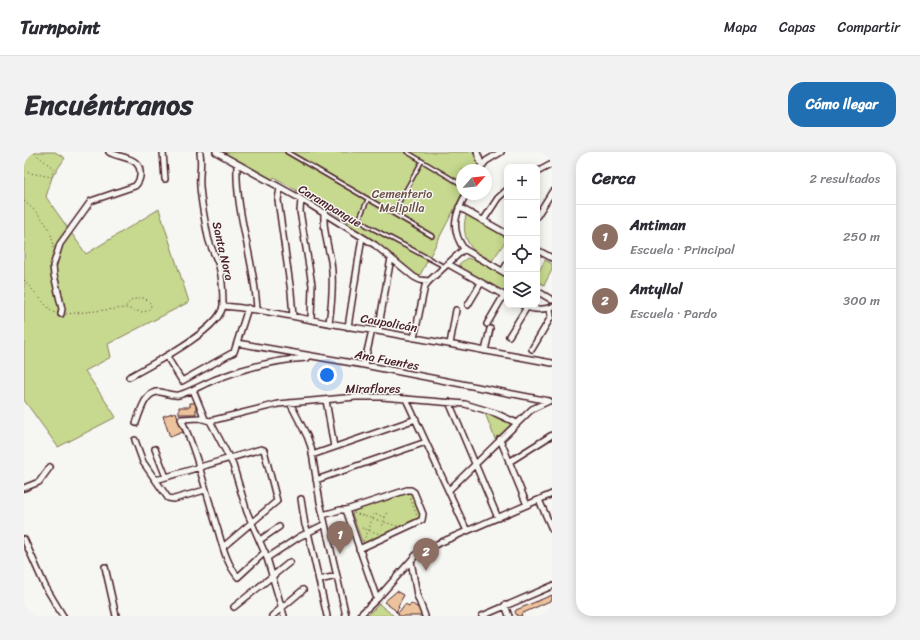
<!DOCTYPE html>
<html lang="es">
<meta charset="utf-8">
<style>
body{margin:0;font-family:Sriracha,sans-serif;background:#f2f2f3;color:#2b2b33}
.controls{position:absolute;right:12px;top:12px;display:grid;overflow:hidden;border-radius:8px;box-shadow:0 2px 10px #0003}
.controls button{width:36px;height:36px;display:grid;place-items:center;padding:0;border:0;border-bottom:1px solid #e1e1e2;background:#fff;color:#2b2b33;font:20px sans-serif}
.compass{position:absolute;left:432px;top:12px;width:36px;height:36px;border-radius:50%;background:#fff;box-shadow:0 2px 10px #0003;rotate:63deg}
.you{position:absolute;left:303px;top:223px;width:14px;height:14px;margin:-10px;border:3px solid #fff;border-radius:50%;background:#1a73e8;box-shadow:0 0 0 6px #1a73e833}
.badge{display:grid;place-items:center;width:26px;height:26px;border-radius:50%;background:#1f6fb2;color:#fff;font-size:13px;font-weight:700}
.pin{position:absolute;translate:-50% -33px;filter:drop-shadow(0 1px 2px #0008)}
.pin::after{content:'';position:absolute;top:21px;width:14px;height:12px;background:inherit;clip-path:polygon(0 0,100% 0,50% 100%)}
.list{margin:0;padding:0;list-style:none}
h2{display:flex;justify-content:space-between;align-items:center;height:52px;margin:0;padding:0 16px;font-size:17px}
h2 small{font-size:13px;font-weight:400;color:#7c7c81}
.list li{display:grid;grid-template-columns:26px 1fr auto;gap:12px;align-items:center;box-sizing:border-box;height:64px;padding:0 16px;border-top:1px solid #e1e1e2}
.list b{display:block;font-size:15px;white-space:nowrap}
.list p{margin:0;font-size:13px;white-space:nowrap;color:#7c7c81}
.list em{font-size:13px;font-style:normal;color:#7c7c81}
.icon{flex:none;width:22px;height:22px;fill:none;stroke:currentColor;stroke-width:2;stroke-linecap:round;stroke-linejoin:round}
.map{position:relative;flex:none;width:528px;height:464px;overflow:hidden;border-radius:16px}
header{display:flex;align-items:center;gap:24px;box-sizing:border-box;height:56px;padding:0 20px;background:#fff;border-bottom:1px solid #e1e1e2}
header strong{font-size:19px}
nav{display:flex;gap:22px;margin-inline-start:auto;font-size:14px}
.intro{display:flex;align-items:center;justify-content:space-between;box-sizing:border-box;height:96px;padding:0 24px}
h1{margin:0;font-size:28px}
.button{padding:10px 18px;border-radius:16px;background:#1f6fb2;color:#fff;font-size:14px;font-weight:700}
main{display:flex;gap:24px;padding:0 24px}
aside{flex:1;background:#fff;border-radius:16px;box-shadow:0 2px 10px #0003}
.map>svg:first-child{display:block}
.green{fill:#c6d98e;stroke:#887c5c}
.building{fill:#ecc39c;stroke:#4a1f2b}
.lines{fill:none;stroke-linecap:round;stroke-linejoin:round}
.service-casing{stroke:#4a1f2b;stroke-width:5.5}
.minor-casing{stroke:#4a1f2b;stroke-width:8}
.path{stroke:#4a1f2b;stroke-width:1;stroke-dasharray:1 3;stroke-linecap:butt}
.service{stroke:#f6f6f2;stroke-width:2.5}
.minor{stroke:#f6f6f2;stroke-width:5}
.labels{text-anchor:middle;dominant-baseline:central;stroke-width:3;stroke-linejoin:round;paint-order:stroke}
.park-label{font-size:12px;fill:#694e44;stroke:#f6f6f2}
.street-label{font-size:12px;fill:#4a1f2b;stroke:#f6f6f2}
</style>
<header>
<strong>Turnpoint</strong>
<nav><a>Mapa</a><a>Capas</a><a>Compartir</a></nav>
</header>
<div class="intro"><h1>Encuéntranos</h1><a class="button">Cómo llegar</a></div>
<main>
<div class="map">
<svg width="528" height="464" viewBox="0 0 528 464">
<rect width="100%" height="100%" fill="#f6f6f2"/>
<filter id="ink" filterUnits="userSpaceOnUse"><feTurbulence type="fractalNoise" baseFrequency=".025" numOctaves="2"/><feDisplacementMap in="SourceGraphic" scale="8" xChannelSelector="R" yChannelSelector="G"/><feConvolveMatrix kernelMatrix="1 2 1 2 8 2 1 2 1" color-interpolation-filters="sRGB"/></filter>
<g filter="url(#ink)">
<path class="green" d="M0,0H31L41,6L28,25L22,45L62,102L135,57L165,150L84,192L87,205L61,219L92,265L34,295L0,248Z
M198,0H450L454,10L450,18H438V42L395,125L358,95L323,74L325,70L250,25L248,28Z
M443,60L483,84V87L468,109C462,105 451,101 447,95C439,85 439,71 443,60Z
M443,106L456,110L483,125V143L439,118L435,112Z
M521,108L528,112V118L520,133L513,129V123Z
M461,261L486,270V273L471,287Z
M385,341L388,342L397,364L395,367L340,391L338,389L328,362L331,358Z
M355,452L370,464H343Z"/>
<path class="building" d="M166,251H172V262H155V255H166Z
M152,260L159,280L146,285L139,264Z
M373,439L380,443L374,454L375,455L372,460L371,458L360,450Z
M528,443V448L497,462L498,464H493L491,460L492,458Z
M387,451L396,457L399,464H373L375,462L372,460L373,459L375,460L381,452L385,454Z"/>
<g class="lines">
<g class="service-casing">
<path id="service" d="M263,0L408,84
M383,0L435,31
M344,47L336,65L338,69L342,73L421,115
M369,61L398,9"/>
</g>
<g class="minor-casing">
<path id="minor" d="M139,0L141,27
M192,0L277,47L351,93L390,125L396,128L405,129
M453,0L458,14
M213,12C211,62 231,109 233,158
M455,18L462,9L477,0
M513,20L528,12
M256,36L254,48L267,140L269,164
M442,42C431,62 426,77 440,97L483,122
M277,47L276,59L288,133L287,168
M435,55L483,82
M300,63C299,78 304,94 307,109C310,130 308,150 305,171
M513,64L528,40
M459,69L474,46L483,38
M513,98L528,106
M424,112L483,145
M479,119L483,112
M513,139L528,148
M444,153L457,131
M498,153C508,158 517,159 528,155
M199,154C249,158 298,172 348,178L528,211
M37,162L38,157L30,123L29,114L36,92L67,49L111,34C115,30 117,26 116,19C115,5 95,6 85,0
M463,172L480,143
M324,175L338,85
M354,179L367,106
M485,184L503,155
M390,186L401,134L405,129L440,97
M213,191L340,213L525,249
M426,192L432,158
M508,197L527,165L526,156
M461,199L466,177
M143,205L158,229L210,200L224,156
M340,213L348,178
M105,225C125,214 198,177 199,153C199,141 198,125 195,114C192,104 186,95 184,85C181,69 177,51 176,34C175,23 178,12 176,1
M169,238L181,267
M382,247L443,379
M302,248L310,295
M425,250L474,366
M266,251L283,284L287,295L296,350L322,464
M186,269L209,313L223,360L243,406L260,464
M112,271C116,261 121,238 136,240C143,241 147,244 155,243C169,239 181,231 195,226C223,215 252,208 283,206
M476,287L503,353
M111,288L119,310L144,346L150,347L181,338
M131,297L142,325
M288,303L392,267
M485,310L528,283
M132,328L237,297L240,298L253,349L199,395
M292,328L402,290
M0,336L15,330L26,315
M425,338L508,257L525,249
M277,347L281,373L284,380L303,464
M515,348L528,377
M322,358L353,447
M299,363L316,358H322L383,338H387L390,340L399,362L398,368L335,397
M0,387L21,434L39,464
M236,388L255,375
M241,400L214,425C201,410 198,390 192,372C181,337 173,300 157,267L175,266L186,269L254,252L332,245H358L441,252L471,261L493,271
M243,406L275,385L301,372
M387,409L393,443L401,464
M81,415L92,464
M295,428L313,424
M481,453L485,464
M210,455L266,410
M248,464L279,438
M335,464L353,447L392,403L397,399L528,342
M458,464L528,434"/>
</g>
<path class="path" d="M0,20L28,25L29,16L9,0
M0,49C15,62 29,75 29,96
M0,128L28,160L32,161
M42,162L101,156L117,160L123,159L127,155L126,151L121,146C112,146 106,147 101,156
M385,343L393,364
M330,361L373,374
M338,376L356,382L363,359
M339,389L345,378L349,362L361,365
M359,464L361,461"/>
<use href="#service" class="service"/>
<use href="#minor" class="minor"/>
</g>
</g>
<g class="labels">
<g class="park-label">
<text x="378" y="42">Cementerio<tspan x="378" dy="14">Melipilla</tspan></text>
</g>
<g class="street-label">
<text transform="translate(306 54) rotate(31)">Carampangue</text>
<text transform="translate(199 99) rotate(77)">Santa Nora</text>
<text transform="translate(365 171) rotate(10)">Caupolicán</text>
<text transform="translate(363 208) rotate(11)">Ana Fuentes</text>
<text x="349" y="237">Miraflores</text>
</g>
</g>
</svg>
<div class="controls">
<button>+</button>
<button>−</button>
<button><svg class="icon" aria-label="locate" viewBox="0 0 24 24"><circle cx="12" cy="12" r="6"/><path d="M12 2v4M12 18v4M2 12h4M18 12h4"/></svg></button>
<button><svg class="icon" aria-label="layers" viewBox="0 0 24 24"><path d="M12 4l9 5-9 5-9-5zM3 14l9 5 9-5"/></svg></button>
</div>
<svg class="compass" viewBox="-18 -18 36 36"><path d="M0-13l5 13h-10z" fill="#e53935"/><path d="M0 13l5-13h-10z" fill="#7c7c81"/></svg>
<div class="you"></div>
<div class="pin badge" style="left:316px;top:402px;background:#8d6e63">1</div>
<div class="pin badge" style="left:402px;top:419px;background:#8d6e63">2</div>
</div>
<aside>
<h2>Cerca<small>2 resultados</small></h2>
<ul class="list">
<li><span class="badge" style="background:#8d6e63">1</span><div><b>Antiman</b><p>Escuela · Principal</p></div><em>250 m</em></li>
<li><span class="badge" style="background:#8d6e63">2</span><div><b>Antyllal</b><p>Escuela · Pardo</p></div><em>300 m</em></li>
</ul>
</aside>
</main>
